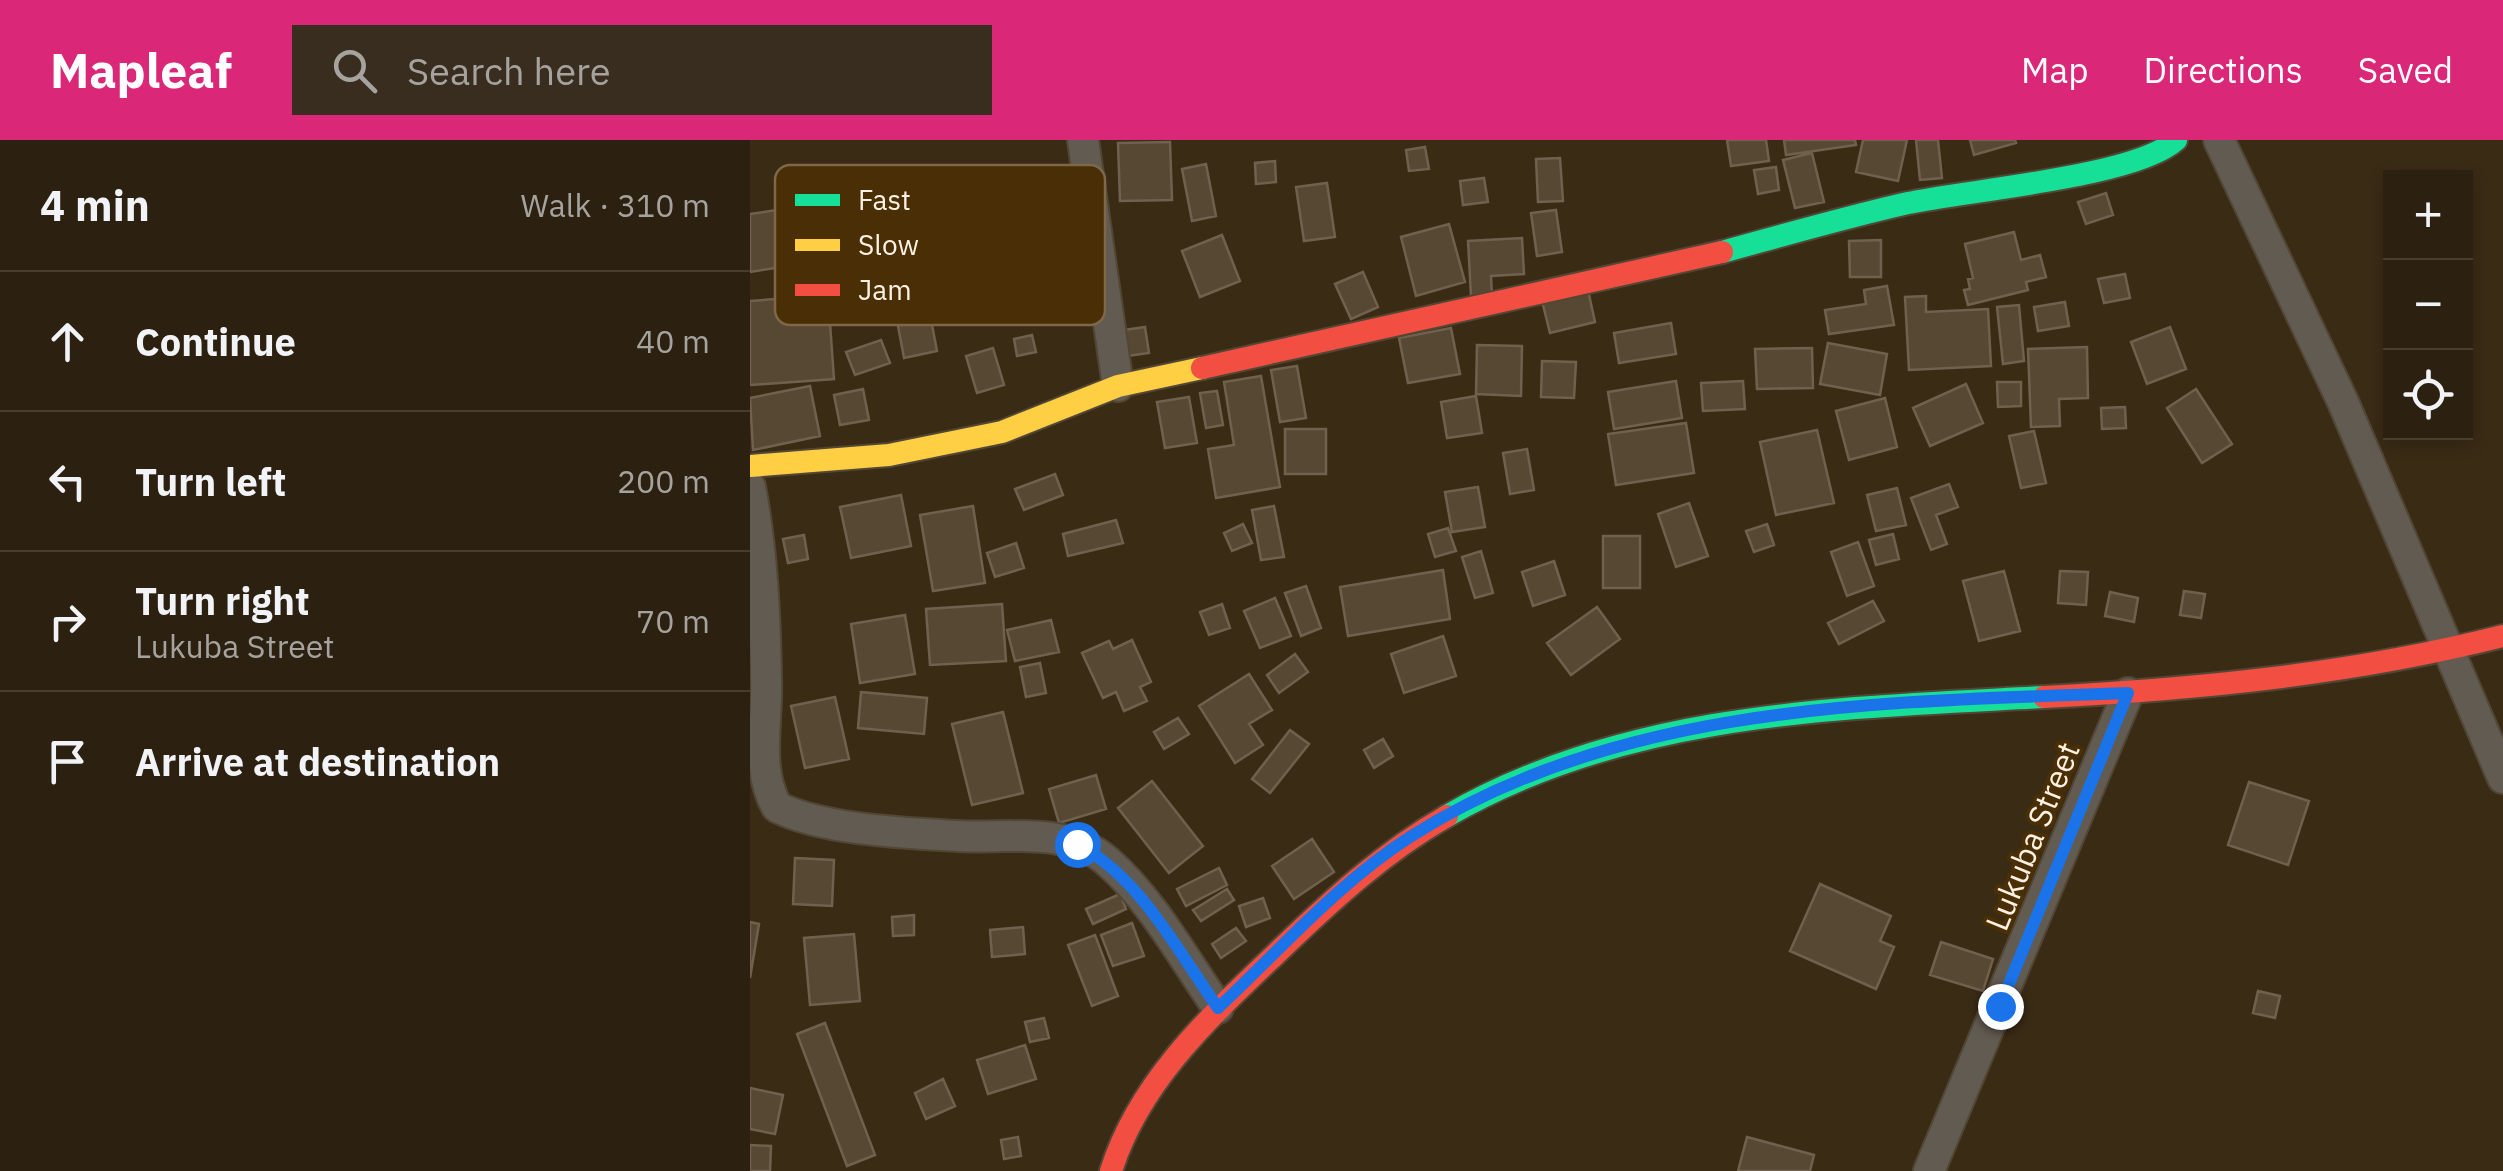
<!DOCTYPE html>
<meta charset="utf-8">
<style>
body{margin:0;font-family:"IBM Plex Sans",sans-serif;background:#382d1e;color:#f1f3f6}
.controls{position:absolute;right:30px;top:30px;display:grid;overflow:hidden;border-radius:0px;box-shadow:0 5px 15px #0003}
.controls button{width:90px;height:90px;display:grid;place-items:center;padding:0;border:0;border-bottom:2px solid #483e30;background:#2c2010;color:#f1f3f6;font:50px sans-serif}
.stop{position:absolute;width:30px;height:30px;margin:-22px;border:8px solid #1a73e8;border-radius:50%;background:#fff}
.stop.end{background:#1a73e8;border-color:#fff;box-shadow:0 2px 10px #0008}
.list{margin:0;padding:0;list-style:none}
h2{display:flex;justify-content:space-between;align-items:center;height:130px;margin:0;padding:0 40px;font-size:42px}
h2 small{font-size:32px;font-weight:400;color:#a6a39f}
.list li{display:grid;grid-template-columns:65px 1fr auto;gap:30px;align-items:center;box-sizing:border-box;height:140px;padding:0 40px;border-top:2px solid #483e30}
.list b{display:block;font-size:38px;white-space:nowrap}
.list p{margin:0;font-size:32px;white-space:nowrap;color:#a6a39f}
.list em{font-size:32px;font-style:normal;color:#a6a39f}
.icon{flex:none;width:55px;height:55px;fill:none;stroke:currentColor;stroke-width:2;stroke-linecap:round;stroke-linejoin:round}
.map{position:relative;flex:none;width:1753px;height:1031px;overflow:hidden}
header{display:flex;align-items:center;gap:60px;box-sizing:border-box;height:140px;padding:0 50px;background:#db2777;color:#fff}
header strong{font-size:48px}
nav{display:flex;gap:55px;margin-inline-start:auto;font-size:35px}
.search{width:700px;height:90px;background:#382d1e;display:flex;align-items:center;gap:25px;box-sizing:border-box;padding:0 35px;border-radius:0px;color:#a6a39f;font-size:38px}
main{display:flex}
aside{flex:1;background:#2c2010}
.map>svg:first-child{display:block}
.building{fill:#574833;stroke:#6f614e;stroke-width:2.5}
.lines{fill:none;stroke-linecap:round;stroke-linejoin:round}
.street-casing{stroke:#524635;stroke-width:34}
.fast-casing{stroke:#524635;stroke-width:26}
.slow-casing{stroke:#524635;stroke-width:26}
.jam-casing{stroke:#524635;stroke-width:26}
.street{stroke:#625b51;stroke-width:30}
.fast{stroke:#16e098;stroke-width:22}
.slow{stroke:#ffcf43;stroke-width:22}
.jam{stroke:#f24e42;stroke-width:22}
.route{stroke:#1a73e8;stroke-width:12}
.labels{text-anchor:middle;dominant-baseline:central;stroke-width:8;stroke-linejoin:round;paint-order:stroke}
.street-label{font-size:32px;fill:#fef1e2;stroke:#492e06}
.key{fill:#492e06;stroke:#7f6848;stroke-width:2.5}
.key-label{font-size:28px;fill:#fef1e2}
</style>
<header>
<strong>Mapleaf</strong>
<div class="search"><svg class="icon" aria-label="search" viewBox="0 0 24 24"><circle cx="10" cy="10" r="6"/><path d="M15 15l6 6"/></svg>Search here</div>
<nav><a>Map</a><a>Directions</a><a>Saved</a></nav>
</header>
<main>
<aside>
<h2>4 min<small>Walk · 310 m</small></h2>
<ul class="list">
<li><svg class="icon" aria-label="ahead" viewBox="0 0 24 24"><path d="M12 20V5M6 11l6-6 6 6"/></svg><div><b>Continue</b></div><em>40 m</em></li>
<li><svg class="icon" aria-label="left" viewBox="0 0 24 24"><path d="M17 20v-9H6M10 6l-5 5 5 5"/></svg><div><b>Turn left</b></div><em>200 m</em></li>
<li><svg class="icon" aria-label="right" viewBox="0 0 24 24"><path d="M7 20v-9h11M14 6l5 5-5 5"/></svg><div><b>Turn right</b><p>Lukuba Street</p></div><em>70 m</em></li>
<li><svg class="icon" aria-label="arrive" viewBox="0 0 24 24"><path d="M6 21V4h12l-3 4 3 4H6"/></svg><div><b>Arrive at destination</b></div></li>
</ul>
</aside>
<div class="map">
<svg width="1753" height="1031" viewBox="0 0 1753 1031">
<rect width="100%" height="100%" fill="#3a2b15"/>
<path class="building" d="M977,0H1016L1019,21L981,26Z
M1034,0H1105L1106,5L1036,15Z
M1113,0H1157L1148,41L1106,32Z
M1166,0H1188L1192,38L1170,40Z
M1220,0H1265L1266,3L1224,15Z
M420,2L422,60L370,61L368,3Z
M675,7L679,29L659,31L656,10Z
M1062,13L1074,62L1045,68L1033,20Z
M810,18L813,61L788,62L786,19Z
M525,21L526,42L506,44L505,23Z
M456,24L466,76L442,81L432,29Z
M1026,27L1029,50L1008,54L1004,30Z
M734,38L738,62L713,65L710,41Z
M577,43L585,97L554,101L546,47Z
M1356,53L1363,75L1336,84L1328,62Z
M47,67L57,123L0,132V74Z
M806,70L812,112L787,116L781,73Z
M699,84L715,142L666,156L651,97Z
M1264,92L1271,120L1290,115L1296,137L1276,142L1278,150L1218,165L1214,150L1220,149L1218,139L1223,138L1215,104Z
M472,95L490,141L450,157L432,111Z
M772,98L774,134L741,136L742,156H721L718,101Z
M1131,100V137H1100L1099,101Z
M613,132L628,167L601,179L585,144Z
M1375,134L1380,158L1354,163L1348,139Z
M1137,146L1144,185L1079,194L1075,170L1116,164L1114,150Z
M838,150L845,182L800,193L792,161Z
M78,155L84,239L0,245V161Z
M1176,156V172L1238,169L1241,226L1159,230L1155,157Z
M1315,162L1319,186L1288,191L1284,167Z
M1269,165L1274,221L1253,224L1247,167Z
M179,169L187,211L154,218L146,175Z
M921,183L926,214L869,223L864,193Z
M395,187L399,213L377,216L374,190Z
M1420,187L1436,229L1397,244L1381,202Z
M701,188L710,234L658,243L649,198Z
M282,195L286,212L267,216L264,199Z
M131,200L140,223L105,235L96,212Z
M1078,203L1137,214L1130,255L1070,244Z
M727,205L772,206L771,256L726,254Z
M1337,207L1338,258L1309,259L1310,286L1281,287L1278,209Z
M243,208L254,245L227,253L216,216Z
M1062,208L1063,248L1007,249L1005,209Z
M792,221L826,222L824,258L791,257Z
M547,226L556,278L530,282L521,230Z
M511,236L530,347L466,358L458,309L484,305L474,242Z
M926,241L932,278L864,289L858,252Z
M993,241L995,269L953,271L951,243Z
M1247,242H1271V266L1248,267Z
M1216,244L1233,283L1180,306L1163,268Z
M60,246L70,296L3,310L0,258Z
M113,249L119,280L90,285L84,255Z
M1446,249L1482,304L1452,323L1417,268Z
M467,251L473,285L456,288L450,253Z
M726,256L732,293L697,298L691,262Z
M439,257L447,303L415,308L407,262Z
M1135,258L1147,307L1099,320L1086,271Z
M1375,267L1376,288L1352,289L1351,268Z
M936,283L944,333L866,345L858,294Z
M535,289H576V334H535Z
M1067,290L1084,363L1026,375L1010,302Z
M1284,291L1296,343L1271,348L1259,296Z
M777,309L784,350L760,354L753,313Z
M305,334L313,355L274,370L265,349Z
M1199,344L1208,367L1186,375L1197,404L1181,410L1161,358Z
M728,347L735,387L702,392L695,352Z
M1147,348L1156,385L1126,391L1117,355Z
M151,355L161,406L101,418L90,367Z
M939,363L958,416L926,427L908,374Z
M223,366L235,443L183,451L170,375Z
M524,366L534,417L511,420L502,370Z
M366,380L373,403L318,416L313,394Z
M493,384L502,403L482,411L474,393Z
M1017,384L1024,405L1004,412L996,391Z
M698,388L706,411L685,417L678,394Z
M1143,394L1149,419L1126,425L1119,400Z
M54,395L58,419L38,423L33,399Z
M853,396H890V448H853Z
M1108,402L1124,446L1097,456L1081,412Z
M266,403L274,428L245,437L237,413Z
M731,411L743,453L725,458L712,417Z
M804,421L815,455L783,466L772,432Z
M693,430L700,479L598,496L590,447Z
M1254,431L1270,491L1229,501L1213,441Z
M1310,431L1338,432L1336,465L1308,463Z
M556,446L571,488L551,496L535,453Z
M1434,451L1455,454L1451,478L1430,475Z
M1360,452L1388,458L1384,482L1355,476Z
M525,458L541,496L510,508L494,471Z
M1123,461L1134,481L1089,504L1078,483Z
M252,464L256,521L180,525L176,469Z
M472,464L480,488L459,495L450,472Z
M847,467L870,499L821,535L797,503Z
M155,475L165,534L110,543L101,484Z
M301,480L309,512L265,521L257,490Z
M693,496L706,536L654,553L641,514Z
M382,500L401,542L390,547L397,561L374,571L366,552L353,558L332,513L359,501L363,509Z
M545,514L558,532L529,553L517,535Z
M290,523L296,553L276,557L270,527Z
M499,534L522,570L499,584L513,605L485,623L449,566Z
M111,552L177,558L174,594L108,588Z
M85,557L99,619L55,628L41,566Z
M253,572L273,653L222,665L202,584Z
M428,578L439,594L414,609L404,592Z
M540,590L559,604L520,653L502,639Z
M633,599L643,616L624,628L614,610Z
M346,635L356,669L309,683L299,649Z
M402,641L453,706L419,733L368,668Z
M1499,642L1559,661L1538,725L1478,705Z
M562,699L584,732L544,759L522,726Z
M45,718L84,720L82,766L43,764Z
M469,728L477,745L436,766L427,749Z
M1070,744L1141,776L1130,801L1144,807L1126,849L1040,811Z
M477,749L484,760L451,781L443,770Z
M370,754L376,769L343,784L336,769Z
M513,758L520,778L496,787L489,766Z
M164,775V795L143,796L142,777Z
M0,782L9,784L0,838Z
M382,783L394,816L363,826L351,795Z
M273,787L275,814L242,817L240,790Z
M486,788L496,801L471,818L462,804Z
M104,794L110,861L60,865L54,798Z
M345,795L368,856L342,866L318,805Z
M1191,802L1243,819L1233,851L1180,835Z
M1508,851L1530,856L1525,878L1503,873Z
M294,878L299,898L280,902L275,882Z
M75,883L125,1015L97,1026L47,894Z
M275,905L286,939L238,954L227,920Z
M193,939L205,966L176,979L165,953Z
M0,948L33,955L25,994L0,989Z
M268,997L271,1016L254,1019L251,1000Z
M997,997L1064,1015L1060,1031H988Z
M0,1005L21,1006L20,1031H0Z"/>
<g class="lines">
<g class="street-casing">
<path id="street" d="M333,0L368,246
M1469,0L1593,262L1753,638
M0,347C12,410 15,474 16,539C18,581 5,629 27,667C73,690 155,693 208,696C256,699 317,686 357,721C402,760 434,819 468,868
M1179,1031L1378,553"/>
</g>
<g class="fast-casing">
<path id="fast" d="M972,112C1034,95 1096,77 1158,63C1218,50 1386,37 1426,0
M697,676C878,571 1091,568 1294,557"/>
</g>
<g class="slow-casing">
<path id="slow" d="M0,326L139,315L252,292L368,246L452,228"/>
</g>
<g class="jam-casing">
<path id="jam" d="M452,228L972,112
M1294,557C1450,549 1602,534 1753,496
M361,1031C390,939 463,874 531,809C583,759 634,712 697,676"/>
</g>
<use href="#street" class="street"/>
<use href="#fast" class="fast"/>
<use href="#slow" class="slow"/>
<use href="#jam" class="jam"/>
</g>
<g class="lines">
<path class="route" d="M327,704C391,738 427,810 468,868C530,810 588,743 660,697C870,562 1137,562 1378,553L1250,866"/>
</g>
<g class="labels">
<g class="street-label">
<text transform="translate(1282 696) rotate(-68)">Lukuba Street</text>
</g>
</g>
<rect x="25" y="25" width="330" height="160" rx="15" class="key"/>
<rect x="45" y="54" width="45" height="12" fill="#16e098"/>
<rect x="45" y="99" width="45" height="12" fill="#ffcf43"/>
<rect x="45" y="144" width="45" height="12" fill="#f24e42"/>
<g class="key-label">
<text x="108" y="70">Fast</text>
<text x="108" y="115">Slow</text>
<text x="108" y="160">Jam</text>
</g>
</svg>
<div class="controls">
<button>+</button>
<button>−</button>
<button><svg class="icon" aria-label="locate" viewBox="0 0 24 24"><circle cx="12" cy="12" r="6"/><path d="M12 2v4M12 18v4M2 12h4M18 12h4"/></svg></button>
</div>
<div class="stop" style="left:327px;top:704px"></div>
<div class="stop end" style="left:1250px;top:866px"></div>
</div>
</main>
